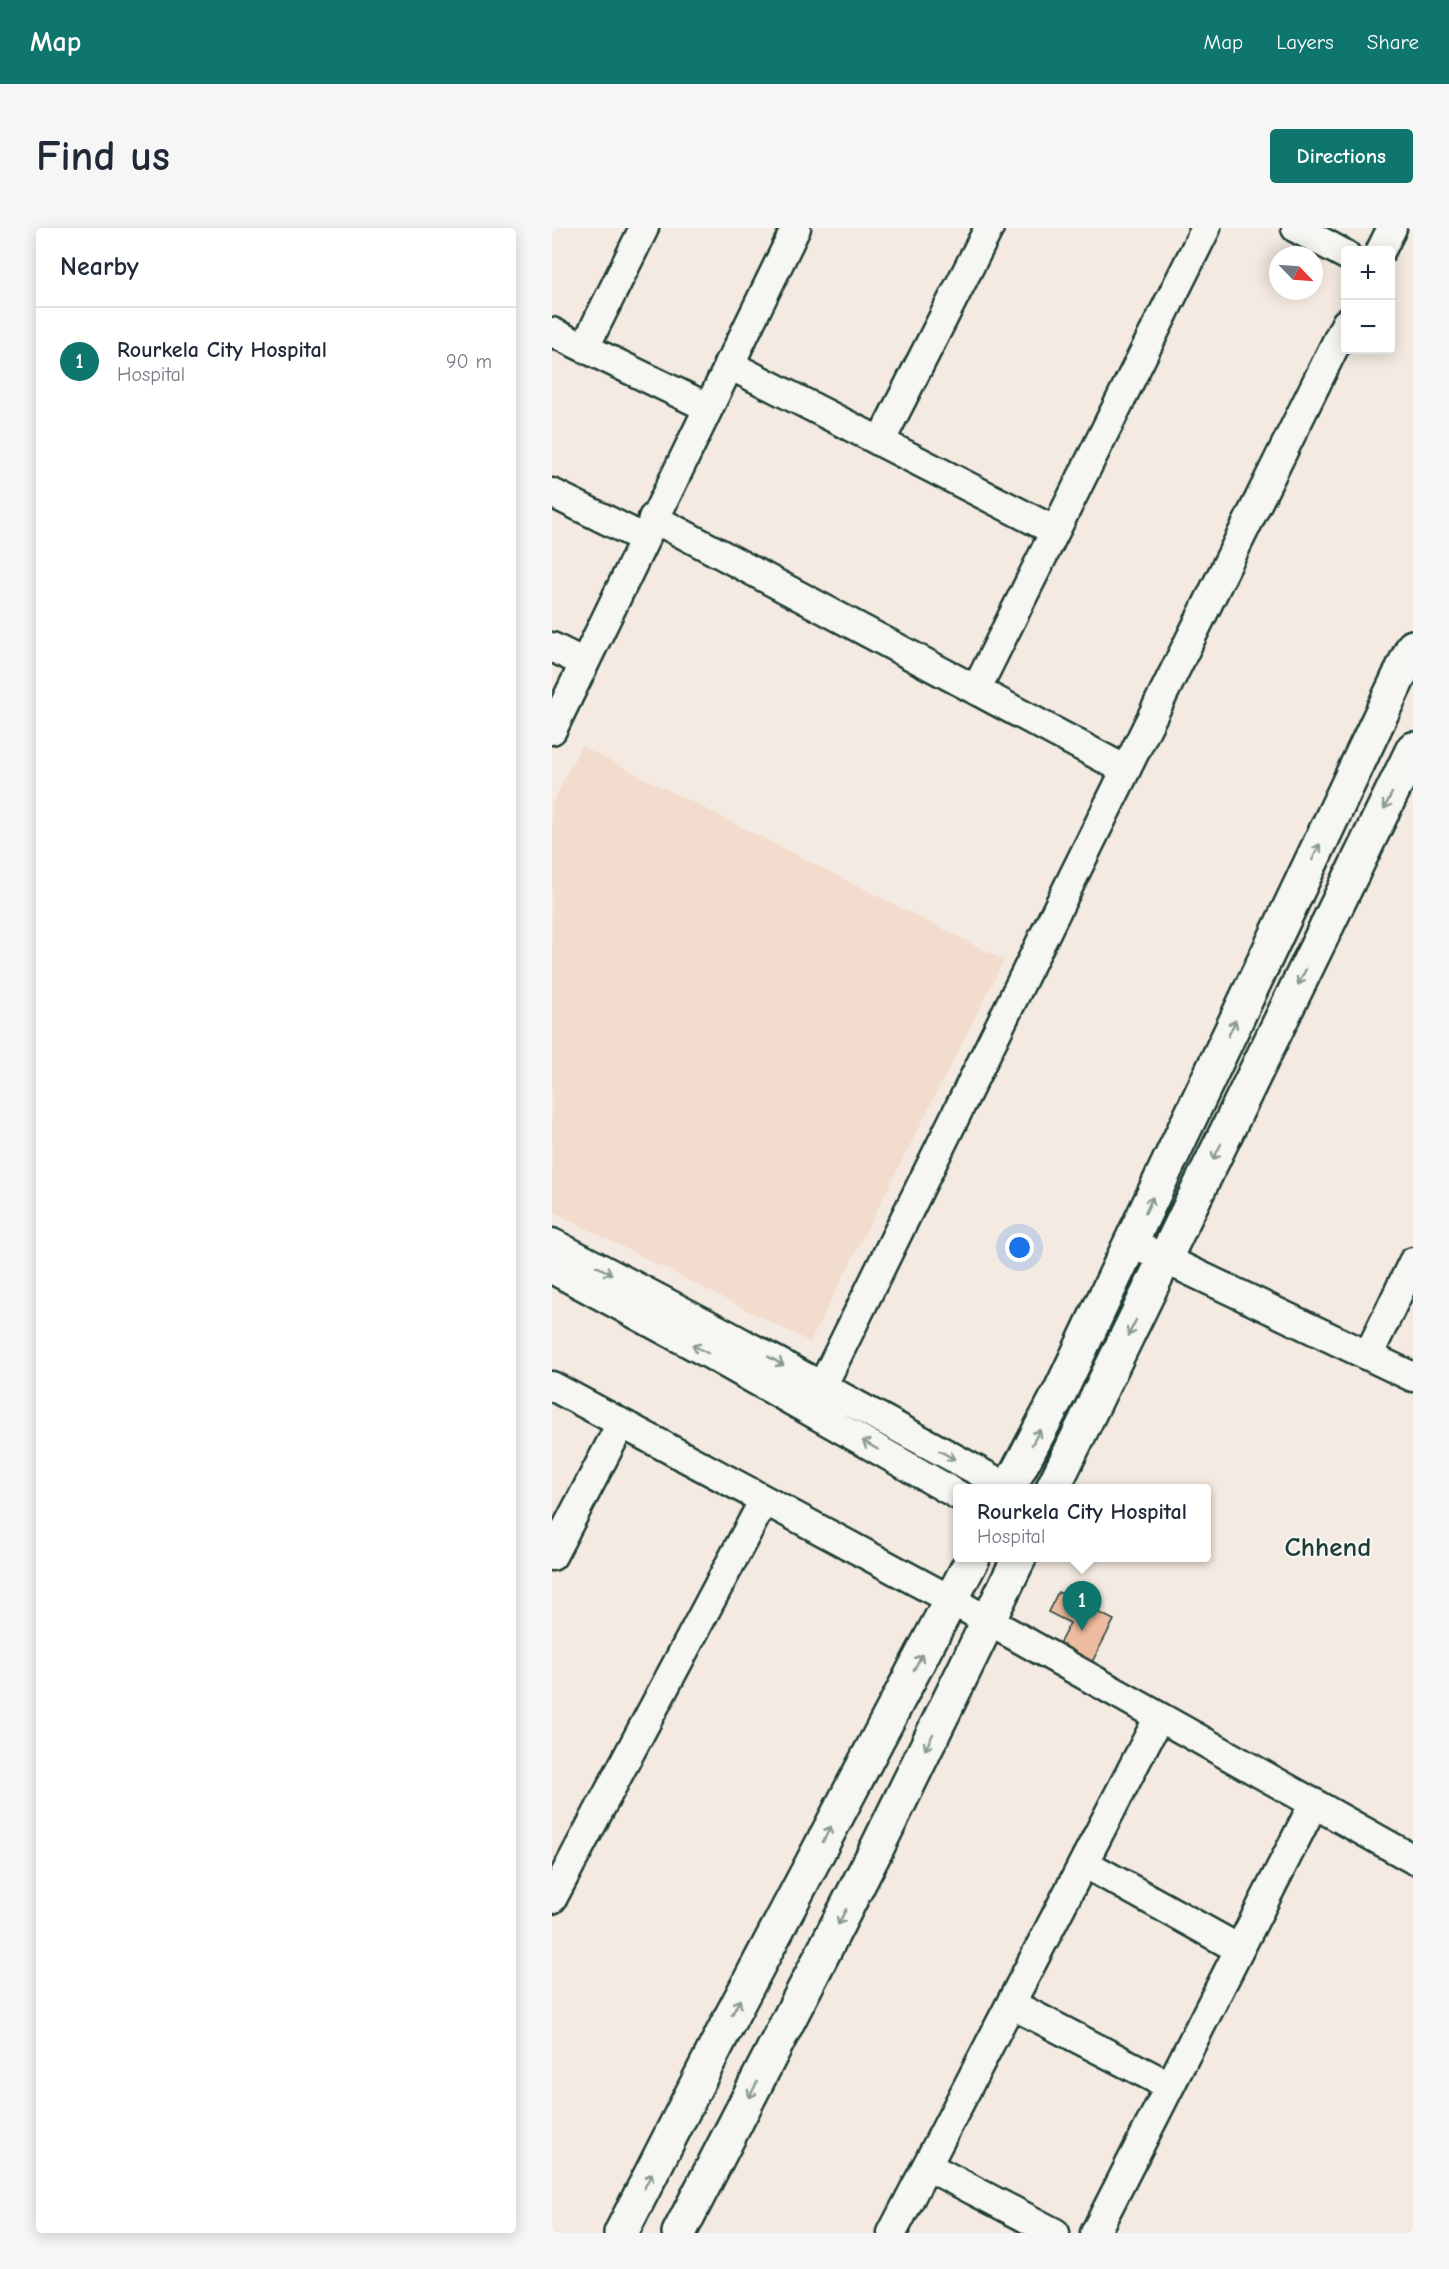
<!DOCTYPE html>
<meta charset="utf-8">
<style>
body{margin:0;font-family:"Comic Neue",sans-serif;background:#f6f6f7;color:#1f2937}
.controls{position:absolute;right:18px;top:18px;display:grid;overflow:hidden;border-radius:6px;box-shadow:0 3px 15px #0003}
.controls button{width:54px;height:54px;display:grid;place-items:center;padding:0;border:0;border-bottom:2px solid #e0e1e3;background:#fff;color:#1f2937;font:30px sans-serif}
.compass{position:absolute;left:717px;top:18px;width:54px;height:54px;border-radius:50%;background:#fff;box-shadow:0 3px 15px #0003;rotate:115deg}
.you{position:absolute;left:468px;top:1020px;width:21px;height:21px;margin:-15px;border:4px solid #fff;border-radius:50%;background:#1a73e8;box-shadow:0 0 0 9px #1a73e833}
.badge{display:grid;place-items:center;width:39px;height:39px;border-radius:50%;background:#0f766e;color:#fff;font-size:20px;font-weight:700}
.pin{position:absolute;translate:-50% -50px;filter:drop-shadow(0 2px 3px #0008)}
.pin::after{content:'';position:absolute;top:32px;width:21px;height:18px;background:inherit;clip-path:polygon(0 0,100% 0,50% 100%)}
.popup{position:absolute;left:401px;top:1256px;width:258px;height:78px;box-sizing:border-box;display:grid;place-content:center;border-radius:6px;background:#fff;filter:drop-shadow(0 2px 4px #0005);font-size:20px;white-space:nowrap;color:#747a83}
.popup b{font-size:22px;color:#1f2937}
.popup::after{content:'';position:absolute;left:50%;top:100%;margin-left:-12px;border:12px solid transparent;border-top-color:#fff}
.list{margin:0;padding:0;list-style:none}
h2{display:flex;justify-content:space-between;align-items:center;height:78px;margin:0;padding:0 24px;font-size:26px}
h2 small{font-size:20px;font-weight:400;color:#747a83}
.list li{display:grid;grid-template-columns:39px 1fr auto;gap:18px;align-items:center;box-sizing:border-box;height:108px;padding:0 24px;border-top:2px solid #e0e1e3}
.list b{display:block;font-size:22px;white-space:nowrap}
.list p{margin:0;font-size:20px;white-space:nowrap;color:#747a83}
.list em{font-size:20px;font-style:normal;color:#747a83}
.map{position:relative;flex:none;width:861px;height:2005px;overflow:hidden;border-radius:6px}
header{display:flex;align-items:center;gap:36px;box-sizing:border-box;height:84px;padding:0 30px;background:#0f766e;color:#fff}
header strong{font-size:28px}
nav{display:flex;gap:33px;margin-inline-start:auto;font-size:21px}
.intro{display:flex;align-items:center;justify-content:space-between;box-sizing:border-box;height:144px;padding:0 36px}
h1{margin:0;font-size:42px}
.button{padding:15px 27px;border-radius:6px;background:#0f766e;color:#fff;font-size:21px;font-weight:700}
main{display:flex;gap:36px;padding:0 36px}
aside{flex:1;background:#fff;border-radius:6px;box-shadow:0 3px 15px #0003}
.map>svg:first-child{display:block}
.built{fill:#f2dccd}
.building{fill:#edbb9f;stroke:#1f3d34;stroke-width:1.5}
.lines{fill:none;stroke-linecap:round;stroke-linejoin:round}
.street-casing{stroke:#1f3d34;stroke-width:33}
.secondary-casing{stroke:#1f3d34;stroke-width:38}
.street{stroke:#f6f6f2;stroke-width:28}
.secondary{stroke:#f6f6f2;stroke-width:33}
.oneway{stroke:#8a9a93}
.labels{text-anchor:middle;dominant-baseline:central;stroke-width:4.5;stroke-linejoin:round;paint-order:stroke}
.district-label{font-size:27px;font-weight:bold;fill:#1f3d34;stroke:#f6f6f2}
</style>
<header>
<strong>Map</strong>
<nav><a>Map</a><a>Layers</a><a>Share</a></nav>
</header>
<div class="intro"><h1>Find us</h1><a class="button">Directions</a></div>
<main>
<aside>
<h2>Nearby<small></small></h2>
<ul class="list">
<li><span class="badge">1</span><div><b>Rourkela City Hospital</b><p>Hospital</p></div><em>90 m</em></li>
</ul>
</aside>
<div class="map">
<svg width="861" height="2005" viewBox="0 0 861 2005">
<rect width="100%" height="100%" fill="#f4eae1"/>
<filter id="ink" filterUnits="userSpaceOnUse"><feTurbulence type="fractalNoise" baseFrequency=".0167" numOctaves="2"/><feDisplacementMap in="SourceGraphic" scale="12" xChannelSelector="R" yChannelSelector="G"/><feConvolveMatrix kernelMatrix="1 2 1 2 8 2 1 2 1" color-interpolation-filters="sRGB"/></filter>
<g filter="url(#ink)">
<path class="built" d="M29,518L452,732L258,1114L0,983V576Z"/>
<path class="building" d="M506,1364L562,1392L540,1434L507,1416L518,1395L496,1384Z"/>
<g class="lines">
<g class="street-casing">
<path id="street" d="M744,0L794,27
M829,22L840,0
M0,104L155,179
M33,119L92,0
M176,136L503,303
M328,214L437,0
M0,265L91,310
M101,290L574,542
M0,419L32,435
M424,462L654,0
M0,502L244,0
M0,1015L172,1105L457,1260
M579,1015L861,1149
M0,1041L159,1127L406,1267
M816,1128L861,1034
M0,1158L399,1372L861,1631
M258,1183L794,95
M0,1328L69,1196
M532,1635L687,1721
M0,1671L212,1272
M459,1776L618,1858
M375,1938L503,2005
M340,2005L607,1489
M543,2005L762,1575"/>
</g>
<g class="secondary-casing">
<path id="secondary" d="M457,1260L508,1164L861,419
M501,1260L861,521
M69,2005L180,1787L421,1330
M127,2005L325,1620L467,1330"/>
</g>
<use href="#street" class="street"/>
<use href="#secondary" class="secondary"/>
</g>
<defs><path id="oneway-shaft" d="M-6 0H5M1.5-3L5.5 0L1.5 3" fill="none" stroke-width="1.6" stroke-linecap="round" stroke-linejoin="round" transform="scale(1.5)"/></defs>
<g class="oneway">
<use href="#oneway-shaft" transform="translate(836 573) rotate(116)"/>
<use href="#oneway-shaft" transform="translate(764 624) rotate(-65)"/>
<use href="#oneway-shaft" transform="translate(750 749) rotate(116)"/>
<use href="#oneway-shaft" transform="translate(680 800) rotate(-65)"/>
<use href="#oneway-shaft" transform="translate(665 924) rotate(116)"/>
<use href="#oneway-shaft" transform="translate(597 977) rotate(-65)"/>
<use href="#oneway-shaft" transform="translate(52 1042) rotate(27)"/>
<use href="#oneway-shaft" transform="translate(580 1100) rotate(116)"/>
<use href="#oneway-shaft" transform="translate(148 1121) rotate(-152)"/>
<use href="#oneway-shaft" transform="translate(224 1133) rotate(29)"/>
<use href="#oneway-shaft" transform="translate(484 1209) rotate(-62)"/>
<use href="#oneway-shaft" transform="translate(318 1217) rotate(-150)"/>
<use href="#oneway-shaft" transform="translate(395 1227) rotate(29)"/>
<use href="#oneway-shaft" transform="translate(366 1434) rotate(-62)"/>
<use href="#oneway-shaft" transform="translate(377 1514) rotate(116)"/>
<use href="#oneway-shaft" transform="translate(275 1606) rotate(-62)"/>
<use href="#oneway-shaft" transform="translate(290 1689) rotate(117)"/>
<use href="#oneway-shaft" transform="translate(184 1779) rotate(-62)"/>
<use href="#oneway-shaft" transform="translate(201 1862) rotate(117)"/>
<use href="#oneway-shaft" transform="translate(96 1953) rotate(-63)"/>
</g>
</g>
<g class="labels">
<g class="district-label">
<text x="776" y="1319">Chhend</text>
</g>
</g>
</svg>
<div class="controls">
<button>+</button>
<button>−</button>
</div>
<svg class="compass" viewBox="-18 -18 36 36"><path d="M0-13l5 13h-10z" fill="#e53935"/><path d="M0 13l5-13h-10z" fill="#747a83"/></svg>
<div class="you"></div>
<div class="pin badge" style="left:530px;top:1403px">1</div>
<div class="popup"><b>Rourkela City Hospital</b>Hospital</div>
</div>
</main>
